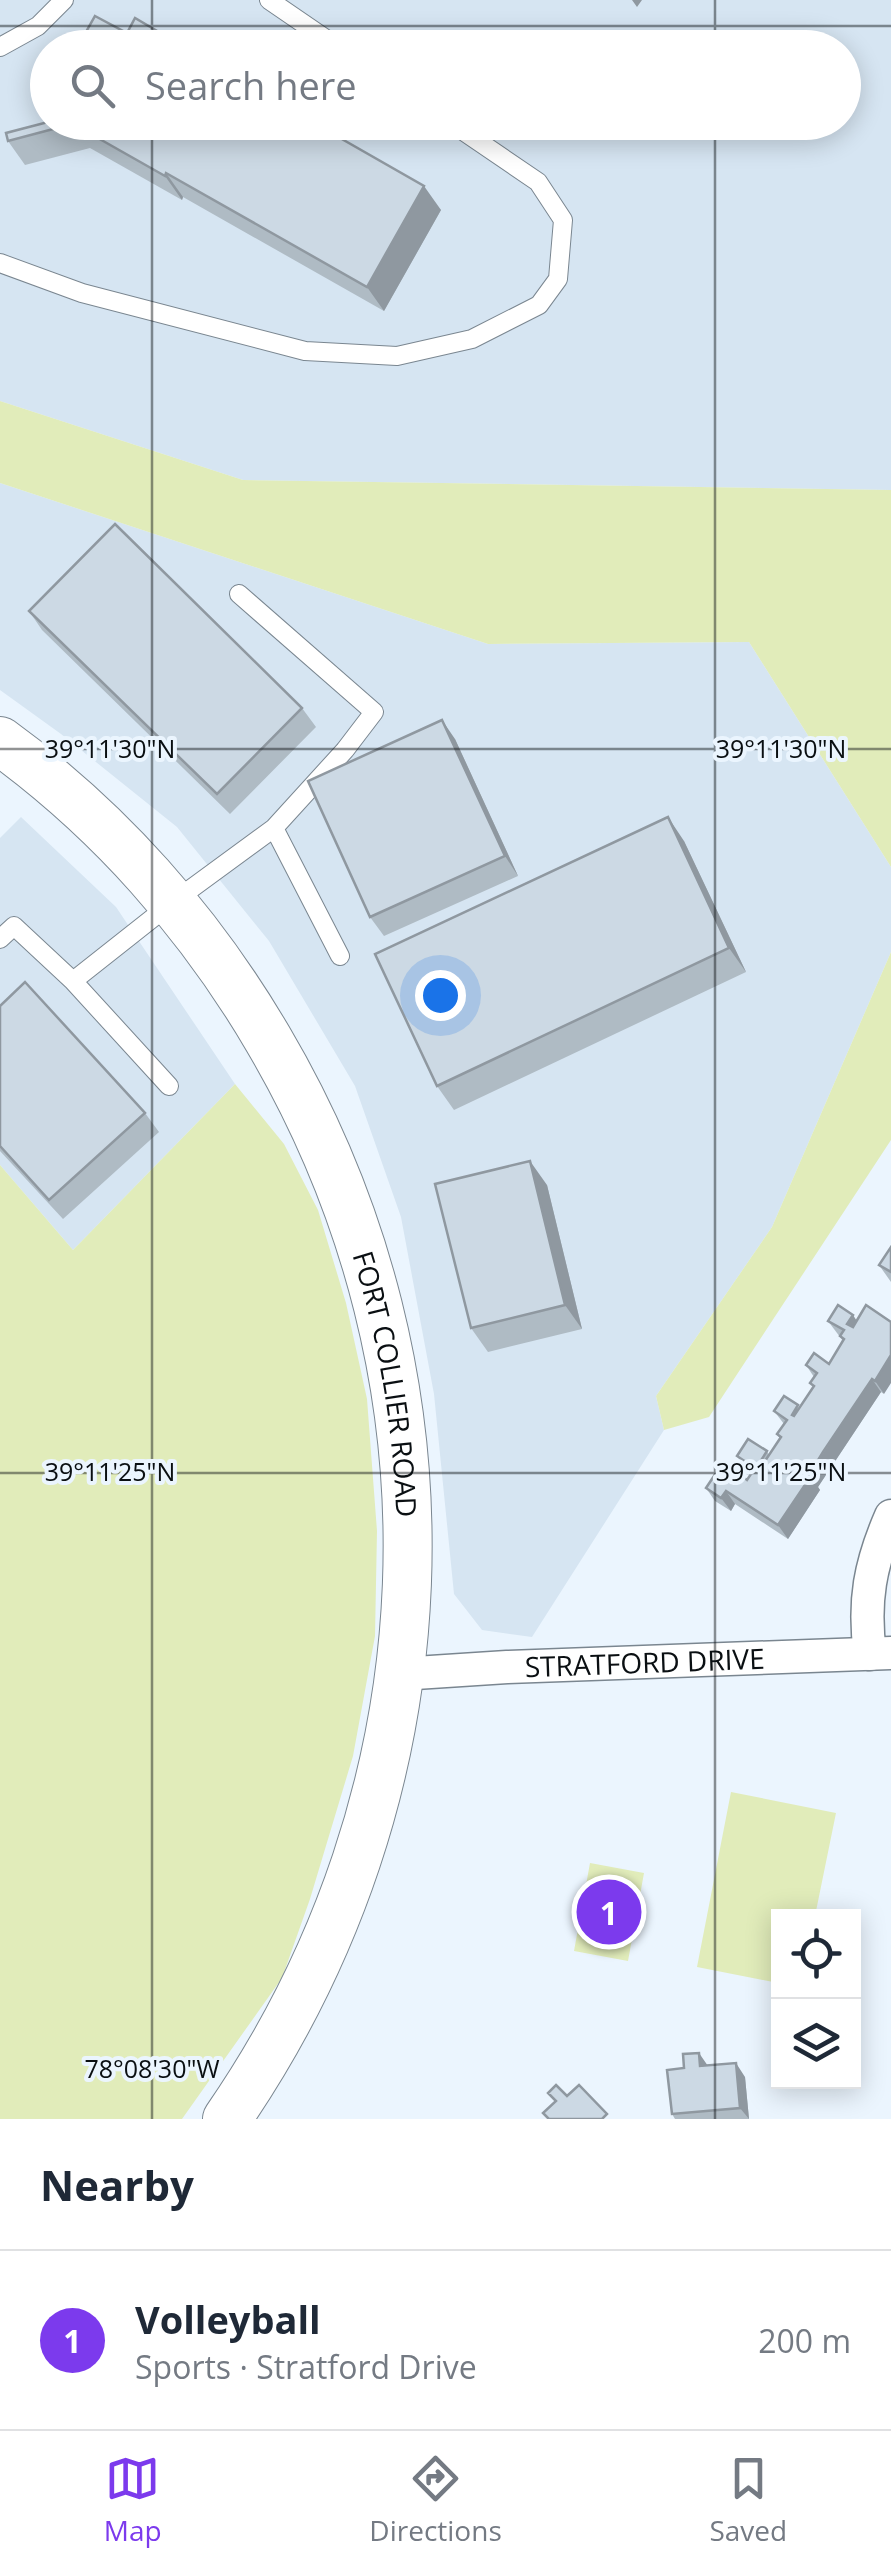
<!DOCTYPE html>
<meta charset="utf-8">
<style>
body{margin:0;font-family:"Open Sans",sans-serif;background:#f2f2f3;color:#1f2937}
.controls{position:absolute;right:30px;bottom:30px;display:grid;overflow:hidden;border-radius:0px;box-shadow:0 5px 25px #0003}
.controls button{width:90px;height:90px;display:grid;place-items:center;padding:0;border:0;border-bottom:2px solid #e0e1e3;background:#fff;color:#1f2937;font:50px sans-serif}
.you{position:absolute;left:440px;top:995px;width:35px;height:35px;margin:-25px;border:8px solid #fff;border-radius:50%;background:#1a73e8;box-shadow:0 0 0 15px #1a73e833}
.badge{display:grid;place-items:center;width:65px;height:65px;border-radius:50%;background:#7c3aed;color:#fff;font-size:32px;font-weight:700}
.pin{position:absolute;translate:-50% -50%;border:5px solid #fff;box-shadow:0 2px 10px #0006}
.list{margin:0;padding:0;list-style:none}
h2{display:flex;justify-content:space-between;align-items:center;height:130px;margin:0;padding:0 40px;font-size:42px}
h2 small{font-size:32px;font-weight:400;color:#747a83}
.list li{display:grid;grid-template-columns:65px 1fr auto;gap:30px;align-items:center;box-sizing:border-box;height:180px;padding:0 40px;border-top:2px solid #e0e1e3}
.list b{display:block;font-size:38px;white-space:nowrap}
.list p{margin:0;font-size:32px;white-space:nowrap;color:#747a83}
.list em{font-size:32px;font-style:normal;color:#747a83}
.icon{flex:none;width:55px;height:55px;fill:none;stroke:currentColor;stroke-width:2;stroke-linecap:round;stroke-linejoin:round}
.map{position:relative;flex:none;width:891px;height:2119px;overflow:hidden}
.search{position:absolute;background:#fff;box-shadow:0 5px 25px #0003;left:30px;right:30px;top:30px;height:110px;display:flex;align-items:center;gap:25px;box-sizing:border-box;padding:0 35px;border-radius:55px;color:#747a83;font-size:38px}
.sheet{height:310px;background:#fff}
nav{display:flex;justify-content:space-around;align-items:center;box-sizing:border-box;height:140px;border-top:2px solid #e0e1e3;background:#fff;font-size:28px;color:#747a83}
nav a{display:grid;justify-items:center;gap:5px}
nav .on{color:#7c3aed}
.map>svg:first-child{display:block}
.built{fill:#d6e5f2;fill-rule:evenodd}
.green{fill:#e1ecba}
.lines{fill:none;stroke-linecap:round;stroke-linejoin:round}
.lane-casing{stroke:#7a8690;stroke-width:20}
.street-casing{stroke:#7a8690;stroke-width:35}
.secondary-casing{stroke:#7a8690;stroke-width:50}
.lane{stroke:#fff;stroke-width:18}
.street{stroke:#fff;stroke-width:32}
.secondary{stroke:#fff;stroke-width:48}
.wall{fill:#afbbc4}
.shaded-wall{fill:#8f98a0}
.building{fill:#ccd9e4;stroke:#8f98a0;stroke-width:2.5}
.ticks{fill:none;stroke:#0a0f12;stroke-width:2.5;stroke-opacity:0.45}
.labels{text-anchor:middle;dominant-baseline:central;stroke-width:8;stroke-linejoin:round;paint-order:stroke}
.street-label{font-size:28px;fill:#0a0f12;stroke:#ebf5fe}
.ticks-label{font-size:25px;text-anchor:middle;fill:#0a0f12;stroke:#ebf5fe;stroke-width:8;stroke-linejoin:round;paint-order:stroke}
</style>
<div class="map">
<svg width="891" height="2119" viewBox="0 0 891 2119">
<rect width="100%" height="100%" fill="#ebf5fe"/>
<path class="built" d="M0,0H891V490L243,480L0,401ZM48,48H844V122H48Z
M0,483L488,644L749,642L891,867V952L772,1227L656,1396L664,1430L532,1637L482,1630L454,1594L434,1394L401,1217L355,1086L269,941L177,827L61,734L0,690Z
M21,817L116,907L235,1084L73,1250L0,1165V838Z"/>
<path class="green" d="M0,401L243,480L891,490V867L749,642L488,644L0,483Z
M891,952V1140L709,1417L664,1430L656,1396L772,1227Z
M235,1084L284,1144L318,1210L346,1303L367,1399L377,1531L375,1636L353,1756L310,1899L282,1978L182,2119H0V1165L73,1250Z
M731,1792L836,1813L815,1916H778V1983L697,1967Z
M590,1863L644,1873L628,1961L574,1951Z"/>
<g class="lines">
<g class="lane-casing">
<path id="lane" d="M269,0L339,48
M0,47L38,26L64,0
M0,263L82,293L305,351L397,356L472,339L539,305L558,279L563,220L538,182L450,122
M239,594L374,712L345,750L274,828
M0,939L14,926L73,981
M169,1086L73,981L173,902L274,828L340,956"/>
</g>
<g class="street-casing">
<g id="street">
<path d="M870,1654C863,1601 870,1564 891,1516"/>
<path id="s1" d="M400,1674L507,1667L891,1653"/>
</g>
</g>
<g class="secondary-casing">
<g id="secondary">
<path id="s2" d="M0,741C109,820 200,923 268,1039C469,1380 451,1794 227,2119"/>
</g>
</g>
<use href="#lane" class="lane"/>
<use href="#street" class="street"/>
<use href="#secondary" class="secondary"/>
</g>
<path class="wall" d="M48,122H312L441,210L384,311L183,197L182,200L90,148L25,165L8,141Z
M29,611L302,708L316,727L230,814L42,630Z
M455,739L518,876L384,936L370,917Z
M684,841L746,972L454,1110L437,1086Z
M0,1006L145,1113L159,1132L63,1219L0,1151Z
M547,1185L582,1329L488,1352L471,1328Z
M891,1247V1282L879,1265Z
M838,1305L884,1394L881,1392L818,1487L820,1490L788,1539L735,1504L731,1511L715,1501L706,1488L747,1480L752,1473L746,1469L737,1456L767,1451L769,1455L780,1439L777,1434L784,1424L774,1411L800,1408L813,1387L810,1383L814,1377L806,1365L829,1364L843,1341L828,1321Z
M708,2066L745,2077L749,2119H675L672,2114Z"/>
<path class="shaded-wall" d="M632,0H642L637,7Z
M166,173L183,197L182,200L165,176Z
M424,186L441,210L384,311L367,287Z
M442,720L455,739L518,876L505,856Z
M668,817L684,841L746,972L729,948Z
M530,1161L547,1185L582,1329L565,1305Z
M853,1315L862,1329L857,1337L847,1324Z
M891,1355V1383L884,1394L875,1381Z
M872,1379L881,1392L818,1487L820,1490L788,1539L778,1525L809,1475Z
M726,1491L735,1504L731,1511L721,1498Z
M699,2053L708,2066H700Z
M736,2063L745,2077L749,2119L740,2108Z"/>
<path class="building" d="M95,16L127,33L135,18L186,48H77Z
M48,122H312L424,186L367,287L166,173L165,176L75,125L76,123L8,141L6,133Z
M115,524L302,708L217,794L29,611Z
M442,720L505,856L370,917L308,781Z
M668,817L729,948L437,1086L375,954Z
M25,982L145,1113L49,1200L0,1146V1006Z
M530,1161L565,1305L471,1328L435,1184Z
M891,1247V1272L879,1265Z
M838,1305L853,1315L847,1324L853,1327L866,1305L891,1322V1355L875,1381L872,1379L823,1452L809,1475L811,1476L778,1525L726,1491L721,1498L706,1488L716,1473L732,1483L738,1473L747,1480L755,1468L737,1456L748,1439L767,1451L760,1462L763,1464L781,1437L777,1434L787,1420L774,1411L784,1396L798,1405L792,1415L794,1416L814,1386L810,1383L817,1373L806,1365L814,1353L829,1364L844,1339L840,1336L844,1330L828,1321Z
M699,2053L700,2066L736,2063L740,2108L672,2114L667,2070L684,2068L683,2054Z
M556,2085L567,2096L579,2085L607,2114L602,2119H547L548,2118L543,2113L556,2101L548,2093Z"/>
<path class="ticks" d="M152,0V48M715,0V48M0,26H891M152,122V2119M715,122V2119M0,749H891M0,1473H891"/>
<g class="labels">
<g class="street-label">
<text stroke="none"><textPath href="#s2" startOffset="772">FORT COLLIER ROAD</textPath></text>
<text stroke="none"><textPath href="#s1" startOffset="245">STRATFORD DRIVE</textPath></text>
</g>
</g>
<g class="ticks-label">
<text x="110" y="758">39°11'30"N</text>
<text x="781" y="758">39°11'30"N</text>
<text x="110" y="1481">39°11'25"N</text>
<text x="781" y="1481">39°11'25"N</text>
<text x="152" y="2078">78°08'30"W</text>
</g>
</svg>
<div class="controls">
<button><svg class="icon" aria-label="locate" viewBox="0 0 24 24"><circle cx="12" cy="12" r="6"/><path d="M12 2v4M12 18v4M2 12h4M18 12h4"/></svg></button>
<button><svg class="icon" aria-label="layers" viewBox="0 0 24 24"><path d="M12 4l9 5-9 5-9-5zM3 14l9 5 9-5"/></svg></button>
</div>
<div class="you"></div>
<div class="pin badge" style="left:609px;top:1912px">1</div>
<div class="search"><svg class="icon" aria-label="search" viewBox="0 0 24 24"><circle cx="10" cy="10" r="6"/><path d="M15 15l6 6"/></svg>Search here</div>
</div>
<section class="sheet">
<h2>Nearby<small></small></h2>
<ul class="list">
<li><span class="badge">1</span><div><b>Volleyball</b><p>Sports · Stratford Drive</p></div><em>200 m</em></li>
</ul>
</section>
<nav>
<a class="on"><svg class="icon" aria-label="map" viewBox="0 0 24 24"><path d="M3 6l6-2 6 2 6-2v14l-6 2-6-2-6 2zM9 4v14M15 6v14"/></svg>Map</a>
<a><svg class="icon" aria-label="directions" viewBox="0 0 24 24"><path d="M12 3l9 9-9 9-9-9zM9 14v-3h6M13 9l2 2-2 2"/></svg>Directions</a>
<a><svg class="icon" aria-label="saved" viewBox="0 0 24 24"><path d="M7 4h10v16l-5-4-5 4z"/></svg>Saved</a>
</nav>
